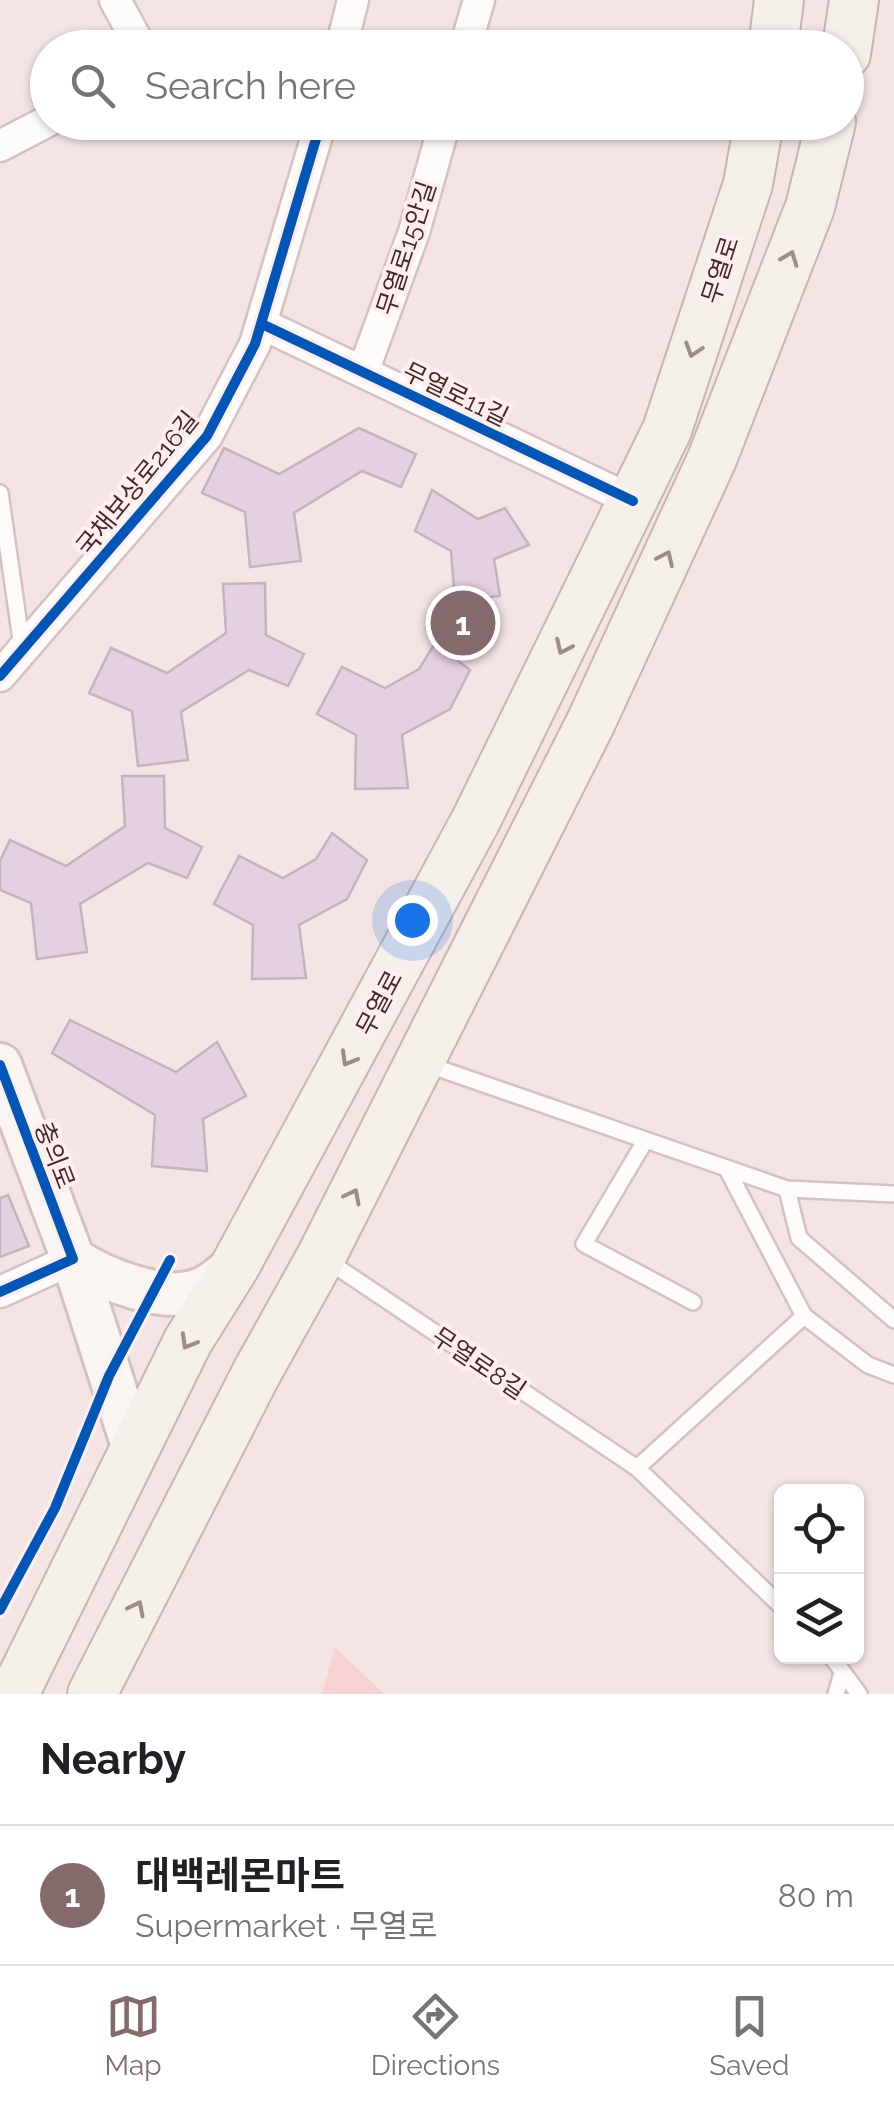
<!DOCTYPE html>
<meta charset="utf-8">
<style>
body{margin:0;font-family:Raleway,"Noto Sans KR",sans-serif;background:#f6f6f6;color:#202124}
.controls{position:absolute;right:30px;bottom:30px;display:grid;overflow:hidden;border-radius:15px;box-shadow:0 2px 8px #0004}
.controls button{width:90px;height:90px;display:grid;place-items:center;padding:0;border:0;border-bottom:2px solid #e0e0e0;background:#fff;color:#202124;font:50px sans-serif}
.you{position:absolute;left:412px;top:920px;width:35px;height:35px;margin:-25px;border:8px solid #fff;border-radius:50%;background:#1a73e8;box-shadow:0 0 0 15px #1a73e833}
.badge{display:grid;place-items:center;width:65px;height:65px;border-radius:50%;background:#846a6a;color:#fff;font-size:32px;font-weight:700}
.pin{position:absolute;translate:-50% -50%;border:5px solid #fff;box-shadow:0 2px 10px #0006}
.list{margin:0;padding:0;list-style:none}
h2{display:flex;justify-content:space-between;align-items:center;height:130px;margin:0;padding:0 40px;font-size:42px}
h2 small{font-size:32px;font-weight:400;color:#757577}
.list li{display:grid;grid-template-columns:65px 1fr auto;gap:30px;align-items:center;box-sizing:border-box;height:140px;padding:0 40px;border-top:2px solid #e0e0e0}
.list b{display:block;font-size:38px;white-space:nowrap}
.list p{margin:0;font-size:32px;white-space:nowrap;color:#757577}
.list em{font-size:32px;font-style:normal;color:#757577}
.icon{flex:none;width:55px;height:55px;fill:none;stroke:currentColor;stroke-width:2;stroke-linecap:round;stroke-linejoin:round}
.map{position:relative;flex:none;width:894px;height:1694px;overflow:hidden}
.search{position:absolute;background:#fff;box-shadow:0 2px 8px #0004;left:30px;right:30px;top:30px;height:110px;display:flex;align-items:center;gap:25px;box-sizing:border-box;padding:0 35px;border-radius:55px;color:#757577;font-size:38px}
.sheet{height:270px;background:#fff}
nav{display:flex;justify-content:space-around;align-items:center;box-sizing:border-box;height:140px;border-top:2px solid #e0e0e0;background:#fff;font-size:28px;color:#757577}
nav a{display:grid;justify-items:center;gap:5px}
nav .on{color:#846a6a}
.map>svg:first-child{display:block}
.green{fill:#f8d3d3}
.building{fill:#e4d0e0;stroke:#c4b4be;stroke-width:2.5}
.lines{fill:none;stroke-linecap:round;stroke-linejoin:round}
.lane-casing{stroke:#d7c1c1;stroke-width:20}
.street-casing{stroke:#d7c1c1;stroke-width:35}
.secondary-casing{stroke:#d7c1c1;stroke-width:48}
.primary-casing{stroke:#c7b7ae;stroke-width:52}
.path{stroke:#dbd4d4;stroke-width:5;stroke-dasharray:10 5;stroke-linecap:butt}
.lane{stroke:#fefbfb;stroke-width:15}
.street{stroke:#fefbfb;stroke-width:30}
.secondary{stroke:#f9f5f3;stroke-width:42}
.primary{stroke:#f5efea;stroke-width:48}
.cycleway-casing{stroke:#fee;stroke-width:16}
.cycleway{stroke:#0057b8;stroke-width:10}
.oneway{stroke:#9e8c8a}
.labels{text-anchor:middle;dominant-baseline:central;stroke-width:8;stroke-linejoin:round;paint-order:stroke}
.street-label{font-size:25px;fill:#472829;stroke:#fee}
</style>
<div class="map">
<svg width="894" height="1694" viewBox="0 0 894 1694">
<rect width="100%" height="100%" fill="#f5e4e4"/>
<path class="green" d="M335,1647L384,1694H322Z"/>
<path class="building" d="M359,428L416,454L401,487L362,471L294,513L301,561L250,567L245,512L202,493L224,448L279,474Z
M432,490L478,519L505,508L529,545L494,559L500,596L455,601L451,551L415,531Z
M265,583L266,635L304,654L288,686L249,670L181,712L188,760L138,766L132,711L89,693L111,648L167,673L226,633L223,584Z
M435,643L470,670L450,709L402,735L408,788L355,789L356,735L317,714L342,667L385,688L419,669Z
M122,776H164L165,828L202,847L187,878L148,863L80,904L87,952L37,959L31,903L0,890V861L10,840L66,866L125,826Z
M332,833L367,860L347,899L299,925L306,978L252,979L253,925L214,904L239,856L283,878L316,859Z
M70,1020L176,1072L217,1042L246,1096L203,1119L207,1171L152,1166L155,1115L52,1053Z
M8,1195L29,1246L0,1257V1198Z"/>
<g class="lines">
<g class="lane-casing">
<path id="lane" d="M0,493L22,647
M423,1063L787,1189L799,1238L894,1320
M645,1141L584,1244L693,1302
M727,1169L804,1316
M787,1189L894,1194
M325,1259L637,1468L782,1607
M637,1468L804,1316L868,1365L894,1375
M831,1656L859,1694
M836,1694L842,1673"/>
</g>
<g class="street-casing">
<path id="street" d="M115,0L141,48
M341,48L353,0
M465,48L479,0
M0,146L48,121
M262,324L633,501
M363,372L414,232L445,122
M0,676L207,436L255,344L321,122
M0,1292L73,1259"/>
</g>
<g class="secondary-casing">
<path id="secondary" d="M0,1065L73,1259L133,1446
M73,1259C103,1279 166,1305 202,1289C213,1285 225,1273 235,1266"/>
</g>
<g class="primary-casing">
<path id="primary" d="M773,48L779,0
M846,54L854,0
M14,1694L188,1341L235,1266L476,820L667,430L748,184L759,122
M92,1694L257,1372L321,1257L591,722L712,459L810,207L831,122"/>
</g>
<path class="path" d="M0,1610L55,1508L89,1424"/>
<use href="#lane" class="lane"/>
<use href="#street" class="street"/>
<use href="#secondary" class="secondary"/>
<use href="#primary" class="primary"/>
<g class="cycleway-casing">
<path id="cycleway" d="M262,324L633,501
M0,676L207,436L255,344L321,122
M0,1065L73,1259L0,1292
M0,1610L55,1508L109,1376L170,1260"/>
</g>
<use href="#cycleway" class="cycleway"/>
</g>
<defs><path id="oneway-chevron" d="M-2-3.5L2.5 0L-2 3.5" fill="none" stroke-width="1.6" stroke-linecap="round" stroke-linejoin="round" transform="scale(2.5)"/></defs>
<g class="oneway">
<use href="#oneway-chevron" transform="translate(790 258) rotate(-69)"/>
<use href="#oneway-chevron" transform="translate(693 350) rotate(108)"/>
<use href="#oneway-chevron" transform="translate(666 558) rotate(-65)"/>
<use href="#oneway-chevron" transform="translate(563 647) rotate(115)"/>
<use href="#oneway-chevron" transform="translate(348 1059) rotate(120)"/>
<use href="#oneway-chevron" transform="translate(353 1196) rotate(-63)"/>
<use href="#oneway-chevron" transform="translate(188 1342) rotate(120)"/>
<use href="#oneway-chevron" transform="translate(137 1608) rotate(-63)"/>
</g>
<g class="labels">
<g class="street-label">
<text transform="translate(406 248) rotate(-72)">무열로15안길</text>
<text transform="translate(720 270) rotate(-72)">무열로</text>
<text transform="translate(456 394) rotate(26)">무열로11길</text>
<text transform="translate(137 483) rotate(-51)">국채보상로216길</text>
<text transform="translate(379 1003) rotate(-62)">무열로</text>
<text transform="translate(55 1155) rotate(69)">충의로</text>
<text transform="translate(479 1363) rotate(34)">무열로8길</text>
</g>
</g>
</svg>
<div class="controls">
<button><svg class="icon" aria-label="locate" viewBox="0 0 24 24"><circle cx="12" cy="12" r="6"/><path d="M12 2v4M12 18v4M2 12h4M18 12h4"/></svg></button>
<button><svg class="icon" aria-label="layers" viewBox="0 0 24 24"><path d="M12 4l9 5-9 5-9-5zM3 14l9 5 9-5"/></svg></button>
</div>
<div class="you"></div>
<div class="pin badge" style="left:463px;top:623px">1</div>
<div class="search"><svg class="icon" aria-label="search" viewBox="0 0 24 24"><circle cx="10" cy="10" r="6"/><path d="M15 15l6 6"/></svg>Search here</div>
</div>
<section class="sheet">
<h2>Nearby<small></small></h2>
<ul class="list">
<li><span class="badge">1</span><div><b>대백레몬마트</b><p>Supermarket · 무열로</p></div><em>80 m</em></li>
</ul>
</section>
<nav>
<a class="on"><svg class="icon" aria-label="map" viewBox="0 0 24 24"><path d="M3 6l6-2 6 2 6-2v14l-6 2-6-2-6 2zM9 4v14M15 6v14"/></svg>Map</a>
<a><svg class="icon" aria-label="directions" viewBox="0 0 24 24"><path d="M12 3l9 9-9 9-9-9zM9 14v-3h6M13 9l2 2-2 2"/></svg>Directions</a>
<a><svg class="icon" aria-label="saved" viewBox="0 0 24 24"><path d="M7 4h10v16l-5-4-5 4z"/></svg>Saved</a>
</nav>
